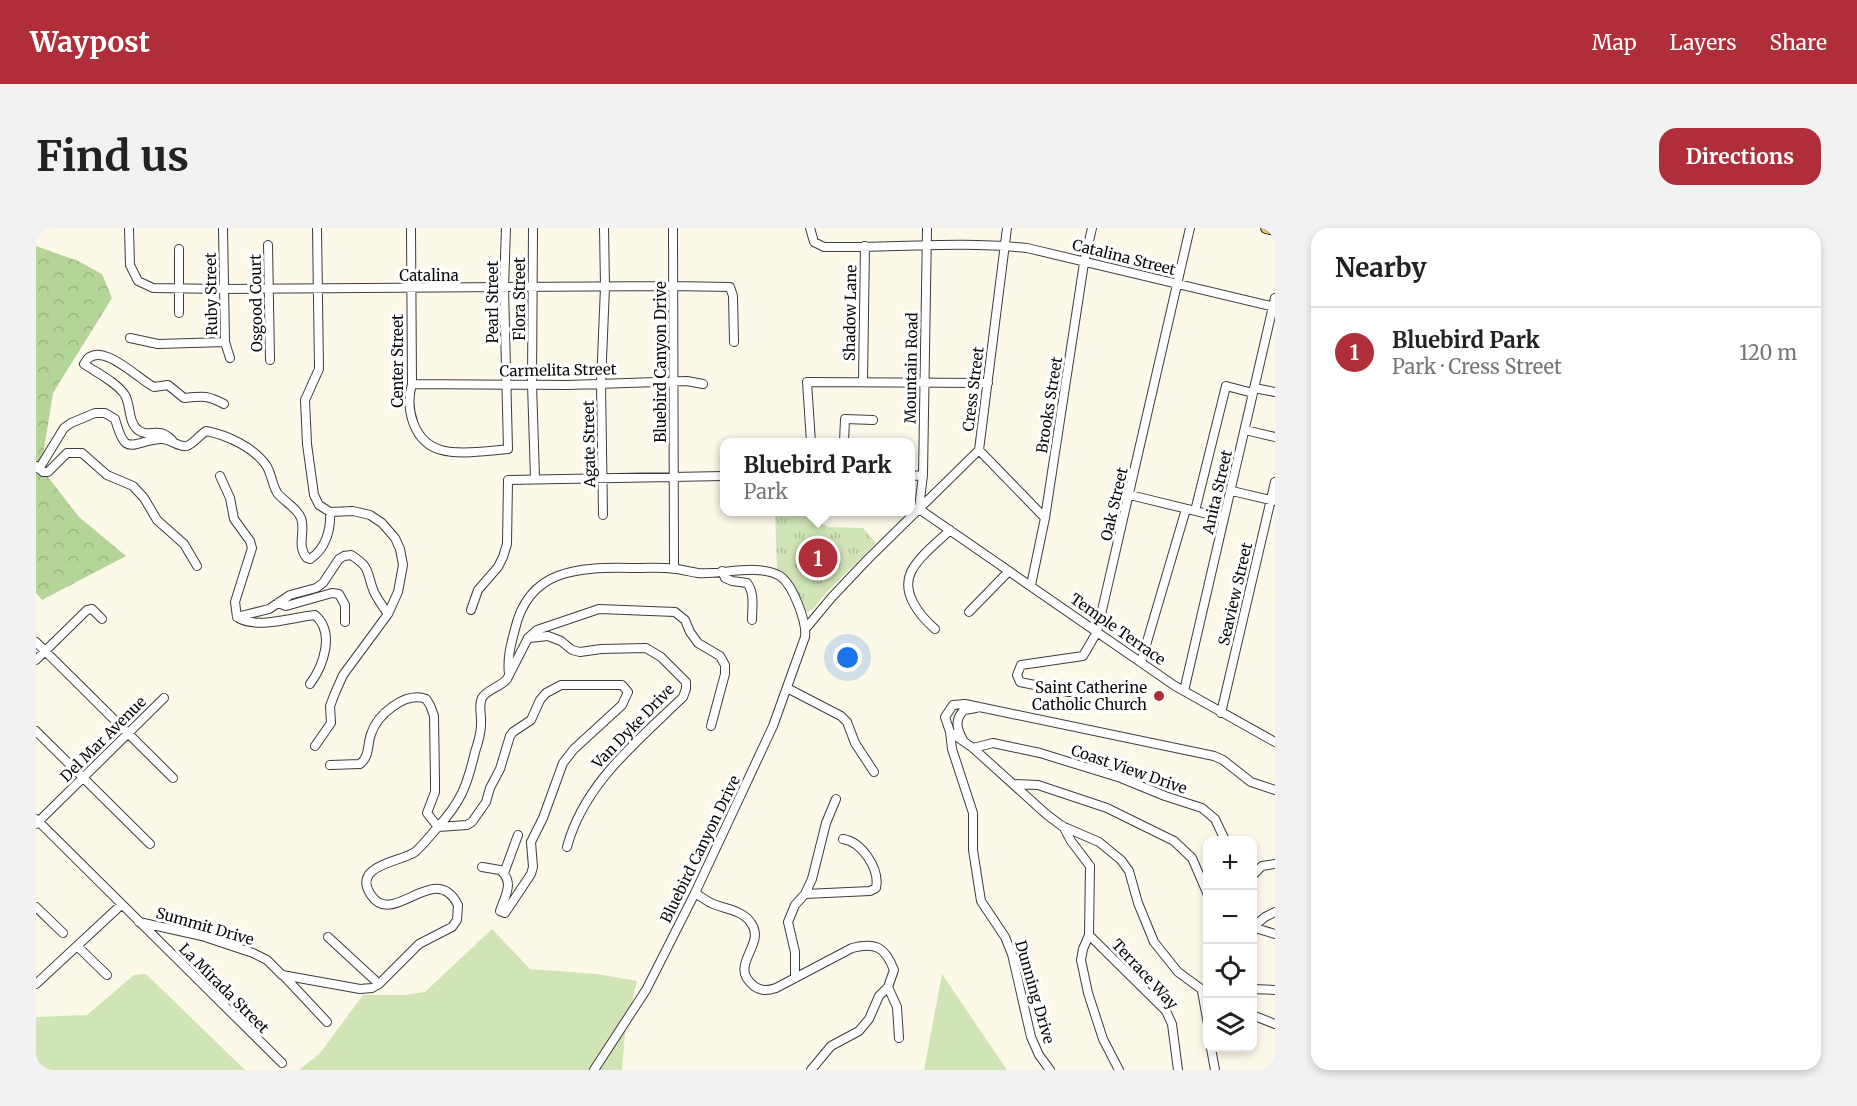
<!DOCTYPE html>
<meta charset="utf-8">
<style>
body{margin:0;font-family:Merriweather,serif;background:#f2f2f2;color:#222}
.controls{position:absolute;right:18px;bottom:18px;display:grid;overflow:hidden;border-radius:12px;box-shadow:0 3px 9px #0003}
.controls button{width:54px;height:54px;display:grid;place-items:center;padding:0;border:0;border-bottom:2px solid #e0e0e0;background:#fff;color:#222;font:30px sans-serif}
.you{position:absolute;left:812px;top:430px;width:21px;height:21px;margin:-15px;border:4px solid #fff;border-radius:50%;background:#1a73e8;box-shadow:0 0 0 9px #1a73e833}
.badge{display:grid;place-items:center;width:39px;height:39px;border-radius:50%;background:#af2e39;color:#fff;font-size:20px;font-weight:700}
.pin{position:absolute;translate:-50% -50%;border:3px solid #fff;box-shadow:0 2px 6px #0006}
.popup{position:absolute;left:684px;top:210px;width:195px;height:78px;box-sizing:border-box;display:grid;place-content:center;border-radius:12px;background:#fff;filter:drop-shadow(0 2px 4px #0005);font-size:20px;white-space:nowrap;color:#767676}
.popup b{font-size:22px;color:#222}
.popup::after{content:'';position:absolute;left:50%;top:100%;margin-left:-12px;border:12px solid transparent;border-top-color:#fff}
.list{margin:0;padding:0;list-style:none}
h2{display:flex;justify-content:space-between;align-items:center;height:78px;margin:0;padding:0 24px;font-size:26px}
h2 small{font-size:20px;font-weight:400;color:#767676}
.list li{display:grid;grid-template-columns:39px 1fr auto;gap:18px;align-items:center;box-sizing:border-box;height:90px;padding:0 24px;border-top:2px solid #e0e0e0}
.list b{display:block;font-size:22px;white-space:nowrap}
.list p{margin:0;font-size:20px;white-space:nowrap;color:#767676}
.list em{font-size:20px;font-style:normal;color:#767676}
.icon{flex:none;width:33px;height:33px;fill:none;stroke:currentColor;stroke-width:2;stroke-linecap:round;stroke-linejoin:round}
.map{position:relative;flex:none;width:1239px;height:842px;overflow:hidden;border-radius:18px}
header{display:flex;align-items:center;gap:36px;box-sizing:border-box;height:84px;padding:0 30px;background:#af2e39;color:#fff}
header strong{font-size:28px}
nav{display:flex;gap:33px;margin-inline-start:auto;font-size:21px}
.intro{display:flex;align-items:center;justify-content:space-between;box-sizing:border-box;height:144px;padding:0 36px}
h1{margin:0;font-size:42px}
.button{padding:15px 27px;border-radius:18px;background:#af2e39;color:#fff;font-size:21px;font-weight:700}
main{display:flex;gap:36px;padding:0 36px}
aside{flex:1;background:#fff;border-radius:18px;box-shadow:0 3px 9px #0003}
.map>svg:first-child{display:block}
.grass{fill:#d0e4b6}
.forest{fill:url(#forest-crowns)}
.park{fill:url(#park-tufts)}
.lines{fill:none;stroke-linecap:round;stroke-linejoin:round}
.minor-casing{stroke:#3d3d3d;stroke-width:10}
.major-casing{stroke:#1b1b1b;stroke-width:12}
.minor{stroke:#fff;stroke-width:8}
.major{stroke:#eec868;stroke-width:10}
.poi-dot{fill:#af2e39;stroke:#fff;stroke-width:2}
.labels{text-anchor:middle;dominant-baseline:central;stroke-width:6;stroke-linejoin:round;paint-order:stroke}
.street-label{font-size:15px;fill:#0a0a0a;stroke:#fff}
.poi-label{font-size:15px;fill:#0a0a0a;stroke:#fff;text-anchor:end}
</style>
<header>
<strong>Waypost</strong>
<nav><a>Map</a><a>Layers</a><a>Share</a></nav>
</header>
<div class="intro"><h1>Find us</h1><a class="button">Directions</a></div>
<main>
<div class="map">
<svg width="1239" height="842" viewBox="0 0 1239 842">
<defs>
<pattern id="forest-crowns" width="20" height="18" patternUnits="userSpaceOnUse" patternTransform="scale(1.5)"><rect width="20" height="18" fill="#b5d497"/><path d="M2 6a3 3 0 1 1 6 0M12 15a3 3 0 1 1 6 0" fill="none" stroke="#9ab581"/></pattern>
<pattern id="park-tufts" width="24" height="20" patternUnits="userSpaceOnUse" patternTransform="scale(1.5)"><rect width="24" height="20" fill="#d0e4b6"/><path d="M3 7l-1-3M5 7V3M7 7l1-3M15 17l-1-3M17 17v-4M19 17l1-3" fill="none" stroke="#b1c29b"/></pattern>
</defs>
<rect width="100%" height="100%" fill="#fdf9e9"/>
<path class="grass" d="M456,701L494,741L561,746L601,753L589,805L586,842H263L284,825L327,767H369L389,764Z
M110,746L209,842H0V789L51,787L98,747Z
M906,746L971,842H888Z"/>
<path class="forest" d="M0,18L42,33L66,46L76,70L17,165L5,240L43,289L90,328L6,372L0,365Z"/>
<path class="park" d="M739,284H770V287L792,299L827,300L840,315L789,366L778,380L772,384L766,381L741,344Z"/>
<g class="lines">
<g class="minor-casing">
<path id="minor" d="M93,0L94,37L102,53L117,60L188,61L636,58L694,59L697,68L698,114
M187,0L189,114L194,130
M375,0L376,156C369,180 377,214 405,222C423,227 453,223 472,221L468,60L470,0
M497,0L496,156L499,250
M637,0L638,341
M774,0L778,14L788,19C855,20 924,13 991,20L1239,79
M232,17L234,132
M143,85V21
M94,110L122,116L189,114
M827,153L829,18
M376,156L531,157L651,153L667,156
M1218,160L1239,164
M1209,202L1239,209
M136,212C121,197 114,211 102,202C92,194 95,178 89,167C80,154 61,145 48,136C62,108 104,153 118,159L132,157L148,170C167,168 171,167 188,176
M775,214L771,154L952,155
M808,214L809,191L837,192
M943,222L1009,290
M0,238L7,244H12L31,225H46L71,247L97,258L108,270L121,292L148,316L161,338
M3,241L28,200L35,195L59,185H69L79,191C90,230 94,214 124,211C134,210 143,220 151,218C157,216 164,207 170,203C191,207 217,219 230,237C236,246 236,258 242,266C249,274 261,280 265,290C270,303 260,318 271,330L274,331C290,321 295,301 294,284
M184,248L194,270L198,291L214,313L216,320L199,374L201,389
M875,248L887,247
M1196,263L1239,273
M1094,267L1188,290
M883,280L887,247L891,0
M878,281H883L1139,458L1239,514
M1159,283L1190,158L1217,165
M567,287L565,155L569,59L568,0
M686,343L689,350L696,353L711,355C719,365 716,379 716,392
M995,357L1009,290L1048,35L1056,0
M242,375L250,378L296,365L303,366L309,377V394
M435,382L442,362L462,339L467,329L471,316L472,252L689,248
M933,384L973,343
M201,389L233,381L254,367L280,360L287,355L303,331L308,328L315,327C336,340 330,345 338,364C342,372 347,379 352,386
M201,389C220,402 257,389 279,387C299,404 288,437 274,456
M771,399L796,369L832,331L943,222L971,0
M899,401C884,388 865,365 875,344C883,328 902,314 914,302
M493,410L512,408L525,413L536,422L544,424L565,421L610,420L625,429L650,454V461L647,469C602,513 548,555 531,619
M0,414L137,550
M0,432L51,382L56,381L66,391
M1105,434L1150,281
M473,446C471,430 475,416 479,401C493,341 542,339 595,340C609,340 625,339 640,341C648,342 655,344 662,345C685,347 722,335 744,348C757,357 771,394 769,409L737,498L659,665L610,762L558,842
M751,460L805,488L811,494L819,515L838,544
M1148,463L1239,70
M1033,464L984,454L981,447L985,437L1047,428L1061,404L1154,0
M1185,485L1239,254
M0,503L114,616
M914,504L916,521L937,585V622L945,673L969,709L976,726L995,809L1003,827L1014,842
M927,512C921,501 918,492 928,482L940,480
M279,518L295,495L294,478L299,465L307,447L352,386L362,364L367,337L364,321L359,310L346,295L334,287L317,283L294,284L283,277L278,267L271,216L269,172L283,141L281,0
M937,520L957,515L1004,525L1085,550L1129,568L1166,580L1179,591L1189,612
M294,537L324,536C334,528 331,517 335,506C341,487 369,463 390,471L394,477L398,488L399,552V564L391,585L402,599L431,597L436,594L450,574L454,560L464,541L474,508L477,504L495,492L504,472L510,465L525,457H586L592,464L586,477L538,521L527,535L507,590L495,614L497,639L495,646L469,685L464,683C469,668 479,654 464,642L446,639
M978,556L1002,557L1071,580L1138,613L1156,630L1172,667
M0,591L246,835
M0,596L128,470
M1027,598L1035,613L1054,638L1053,707L1047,721L1045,732L1052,765L1067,811L1083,842
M468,645L482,607
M1216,648L1226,638L1239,636
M659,665C664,668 669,672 675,675C688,681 707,682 715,695C731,717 691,737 718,758C725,763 731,763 740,760L816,720C840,714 849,719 858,742L852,759L843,768L833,791L823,803L795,818L775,842
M769,666L834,663L840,660C844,641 826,614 807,611
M0,679L27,705
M103,694L166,708L217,725L231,732L246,747L324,761L336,760L343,756L383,716L416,699L421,692L422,677C399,631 357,701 335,667C315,637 365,634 379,624C387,617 394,608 401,600C425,574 431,558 439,524C442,515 445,506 445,497C446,488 442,478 446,470C451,461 465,459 471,451L492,410L501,402L563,381L639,384L649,392L654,404L662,415L684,428L689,437V446L675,498
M1216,699L1239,706
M1217,699L1229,689L1239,684
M1053,707L1130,783L1136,796L1142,842
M292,709L343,756
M41,718L71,747
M247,747L291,794
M759,750V724L752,694L759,677L769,666L776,651L790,595L800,571
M0,756L85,677
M852,759L861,779L863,810
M1216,761L1239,762
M1168,762L1166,763L1172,796
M1172,766L1142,744L1118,714L1102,675L1093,643L1085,632L1063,614L1026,598L1010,586L937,520L914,504L909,489L917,477L929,476L1178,528L1187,532L1215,554L1239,562
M1216,787L1239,796
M1175,820L1179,842"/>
</g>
<g class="major-casing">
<path id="major" d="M1230,0L1239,2"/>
</g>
<use href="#minor" class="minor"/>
<use href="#major" class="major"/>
</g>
<circle class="poi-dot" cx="1123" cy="468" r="6"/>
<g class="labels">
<g class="street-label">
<text transform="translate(1088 29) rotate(14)">Catalina Street</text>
<text x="393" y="47">Catalina</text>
<text transform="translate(175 66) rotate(-91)">Ruby Street</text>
<text transform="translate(483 71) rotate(-90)">Flora Street</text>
<text transform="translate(456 74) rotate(-90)">Pearl Street</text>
<text transform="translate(220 75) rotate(-91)">Osgood Court</text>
<text transform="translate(814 85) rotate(-89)">Shadow Lane</text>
<text transform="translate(361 133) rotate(-90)">Center Street</text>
<text transform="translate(624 134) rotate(-90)">Bluebird Canyon Drive</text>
<text transform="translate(875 140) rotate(-89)">Mountain Road</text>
<text transform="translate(522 142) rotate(-1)">Carmelita Street</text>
<text transform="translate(937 161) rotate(-83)">Cress Street</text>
<text transform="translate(1013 177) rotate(-81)">Brooks Street</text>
<text transform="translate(553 216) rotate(-91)">Agate Street</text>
<text transform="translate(1181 264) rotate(-77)">Anita Street</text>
<text transform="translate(1078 276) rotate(-77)">Oak Street</text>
<text transform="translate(1199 366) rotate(-77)">Seaview Street</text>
<text transform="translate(1082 401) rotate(35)">Temple Terrace</text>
<text transform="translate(597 498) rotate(-46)">Van Dyke Drive</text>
<text transform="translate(67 511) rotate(-45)">Del Mar Avenue</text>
<text transform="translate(1093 541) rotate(19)">Coast View Drive</text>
<text transform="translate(664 621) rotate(-64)">Bluebird Canyon Drive</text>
<text transform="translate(169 698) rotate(16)">Summit Drive</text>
<text transform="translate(1109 746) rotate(47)">Terrace Way</text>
<text transform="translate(188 760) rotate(45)">La Mirada Street</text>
<text transform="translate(999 764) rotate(74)">Dunning Drive</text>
</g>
<g class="poi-label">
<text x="1111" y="459">Saint Catherine<tspan x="1111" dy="17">Catholic Church</tspan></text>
</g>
</g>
</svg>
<div class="controls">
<button>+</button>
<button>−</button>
<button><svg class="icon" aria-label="locate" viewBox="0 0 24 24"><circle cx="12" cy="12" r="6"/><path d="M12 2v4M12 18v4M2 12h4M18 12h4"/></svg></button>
<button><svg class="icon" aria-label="layers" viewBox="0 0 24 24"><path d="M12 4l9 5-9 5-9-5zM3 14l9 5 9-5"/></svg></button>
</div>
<div class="you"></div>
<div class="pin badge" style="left:782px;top:330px">1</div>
<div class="popup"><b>Bluebird Park</b>Park</div>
</div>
<aside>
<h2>Nearby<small></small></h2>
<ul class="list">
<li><span class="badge">1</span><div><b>Bluebird Park</b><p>Park · Cress Street</p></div><em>120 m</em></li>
</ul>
</aside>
</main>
